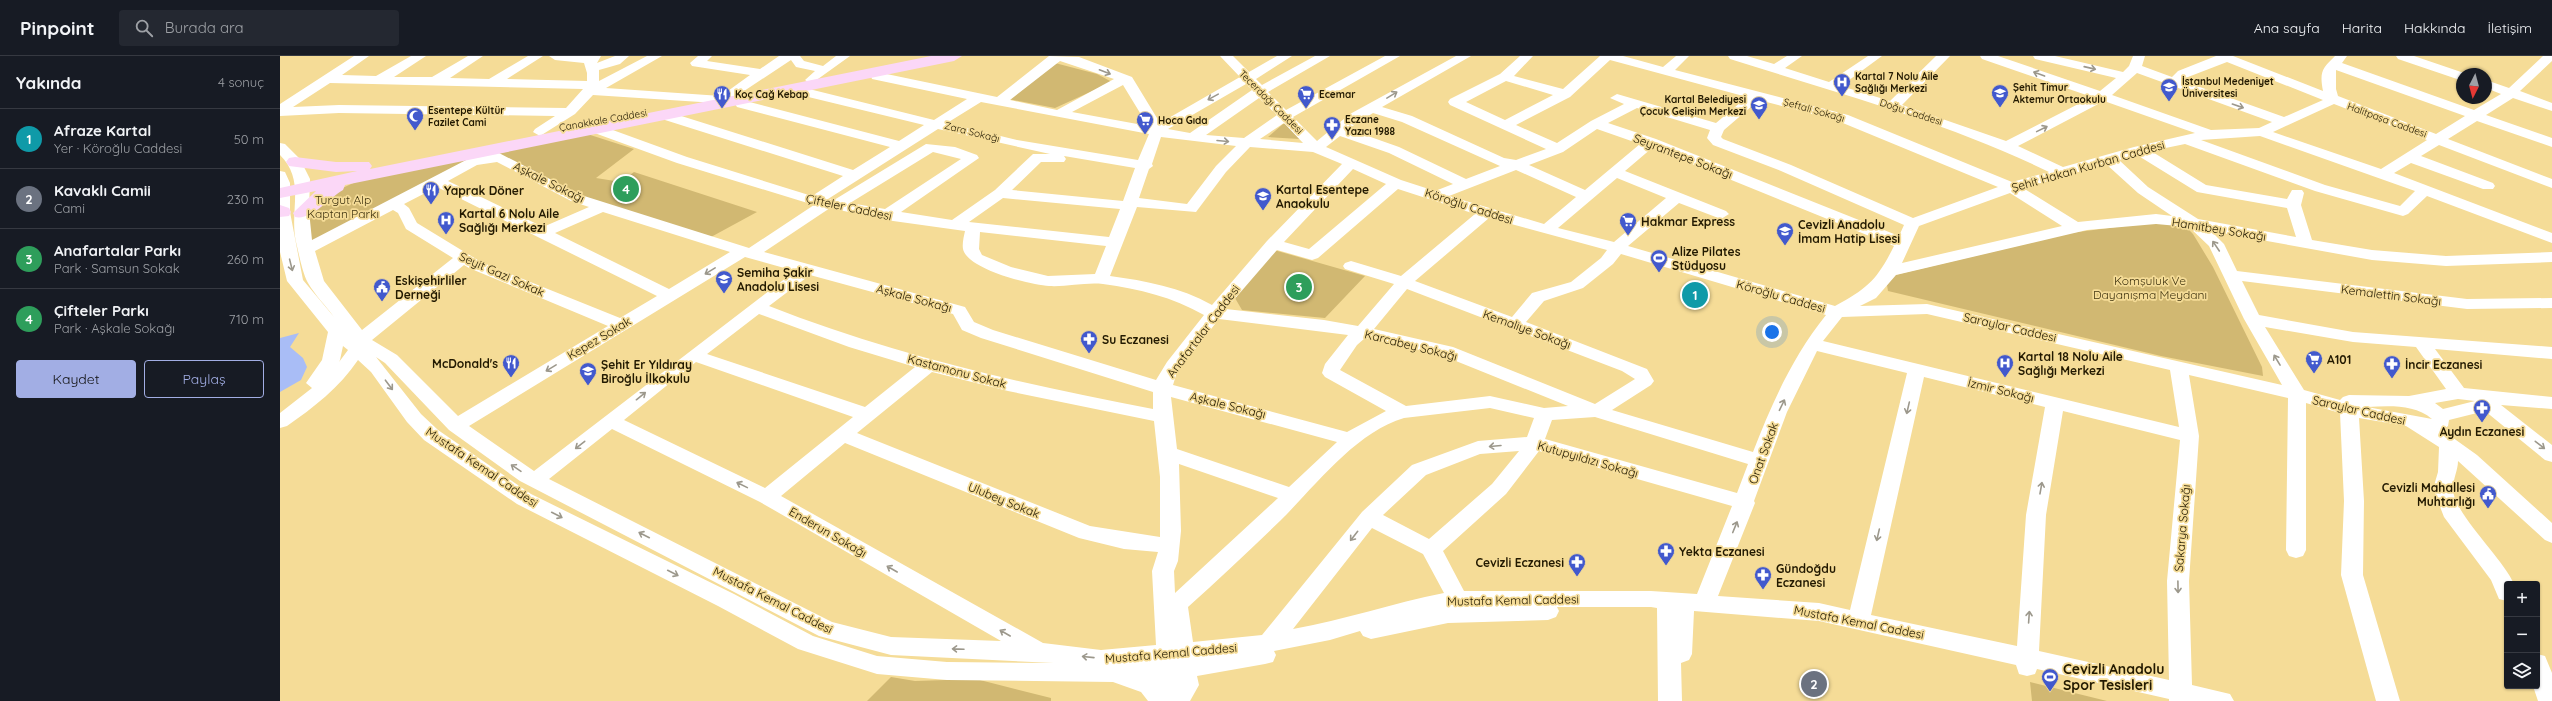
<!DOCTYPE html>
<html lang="tr">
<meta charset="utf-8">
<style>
body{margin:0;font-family:Quicksand,sans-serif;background:#242831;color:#f1f3f6}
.controls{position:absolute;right:12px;bottom:12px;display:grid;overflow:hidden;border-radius:4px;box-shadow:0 1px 3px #0004}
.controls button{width:36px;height:36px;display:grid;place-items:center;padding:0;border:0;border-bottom:1px solid #363941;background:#171b24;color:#f1f3f6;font:20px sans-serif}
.compass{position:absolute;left:2176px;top:12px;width:36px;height:36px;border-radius:50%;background:#171b24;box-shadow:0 1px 3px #0004;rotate:186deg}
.you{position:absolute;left:1492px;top:276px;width:14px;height:14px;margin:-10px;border:3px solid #fff;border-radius:50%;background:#1a73e8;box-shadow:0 0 0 6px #1a73e833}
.badge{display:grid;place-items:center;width:26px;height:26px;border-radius:50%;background:#a2aee4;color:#fff;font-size:13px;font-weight:700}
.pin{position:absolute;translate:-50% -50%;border:2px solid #fff;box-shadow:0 1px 4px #0006}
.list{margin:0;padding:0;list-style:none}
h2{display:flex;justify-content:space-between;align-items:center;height:52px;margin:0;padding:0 16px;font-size:17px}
h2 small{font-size:13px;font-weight:400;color:#9ea1a6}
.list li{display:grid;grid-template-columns:26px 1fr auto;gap:12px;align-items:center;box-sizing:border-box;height:60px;padding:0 16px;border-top:1px solid #363941}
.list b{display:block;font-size:15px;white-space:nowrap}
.list p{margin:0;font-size:13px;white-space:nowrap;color:#9ea1a6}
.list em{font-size:13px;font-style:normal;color:#9ea1a6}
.actions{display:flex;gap:8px;padding:12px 16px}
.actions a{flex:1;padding:9px 0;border:1px solid #a2aee4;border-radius:4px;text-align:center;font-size:14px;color:#a2aee4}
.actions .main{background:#a2aee4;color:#111}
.icon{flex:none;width:22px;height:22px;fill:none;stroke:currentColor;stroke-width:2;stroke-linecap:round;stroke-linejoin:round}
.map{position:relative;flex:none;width:2272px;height:645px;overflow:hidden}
header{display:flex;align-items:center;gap:24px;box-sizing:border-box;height:56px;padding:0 20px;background:#171b24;border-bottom:1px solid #363941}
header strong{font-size:19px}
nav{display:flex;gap:22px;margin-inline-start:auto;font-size:14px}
.search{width:280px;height:36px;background:#242831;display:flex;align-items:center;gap:10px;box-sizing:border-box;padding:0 14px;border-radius:4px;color:#9ea1a6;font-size:15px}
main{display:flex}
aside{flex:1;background:#171b24}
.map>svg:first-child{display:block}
.green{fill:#d1b872}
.water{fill:#a9bdf6}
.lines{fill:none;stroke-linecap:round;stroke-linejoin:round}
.minor{fill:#fff;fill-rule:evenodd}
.major{fill:#fbd7f7;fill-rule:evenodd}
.oneway{stroke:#9c988c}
.labels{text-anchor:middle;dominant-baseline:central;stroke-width:3.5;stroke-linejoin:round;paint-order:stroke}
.far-poi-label{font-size:10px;font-weight:bold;fill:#221900;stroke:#f5dc97;text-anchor:start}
.far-street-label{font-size:10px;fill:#221900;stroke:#f5dc97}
.street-label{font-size:12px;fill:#221900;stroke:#f5dc97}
.poi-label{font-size:12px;font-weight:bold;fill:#221900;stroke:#f5dc97;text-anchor:start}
.park-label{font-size:12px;fill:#403410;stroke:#f5dc97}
.near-poi-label{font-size:14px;font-weight:bold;fill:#221900;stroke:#f5dc97;text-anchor:start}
</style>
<header>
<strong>Pinpoint</strong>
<div class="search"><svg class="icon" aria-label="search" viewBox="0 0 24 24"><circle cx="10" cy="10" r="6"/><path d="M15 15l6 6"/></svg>Burada ara</div>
<nav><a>Ana sayfa</a><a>Harita</a><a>Hakkında</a><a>İletişim</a></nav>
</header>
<main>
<aside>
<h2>Yakında<small>4 sonuç</small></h2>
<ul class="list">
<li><span class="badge" style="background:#0f9aa8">1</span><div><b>Afraze Kartal</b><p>Yer · Köroğlu Caddesi</p></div><em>50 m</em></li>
<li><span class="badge" style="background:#6b7280">2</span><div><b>Kavaklı Camii</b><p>Cami</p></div><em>230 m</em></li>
<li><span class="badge" style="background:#2e9e5b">3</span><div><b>Anafartalar Parkı</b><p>Park · Samsun Sokak</p></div><em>260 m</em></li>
<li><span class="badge" style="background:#2e9e5b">4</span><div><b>Çifteler Parkı</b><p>Park · Aşkale Sokağı</p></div><em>710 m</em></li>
</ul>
<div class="actions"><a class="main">Kaydet</a><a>Paylaş</a></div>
</aside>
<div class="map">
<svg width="2272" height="645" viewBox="0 0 2272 645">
<rect width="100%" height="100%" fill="#f5dc97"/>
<path class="green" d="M775,7L817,18L832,26L775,52L728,43Z
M1003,68H1007L1020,83L988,81Z
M301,76L354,93L316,122L341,126L354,116L477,156L431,181L297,140L214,99Z
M191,102L31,186L23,162L56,135L82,123Z
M1868,167C1882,168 1904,166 1913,178L1933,211L1982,311L1983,320L1881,300L1608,235L1607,229L1615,219L1790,177Z
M994,194L1085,220L1045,262L962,254L955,242Z
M611,621L635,625L696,623L771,642V645H587Z
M1750,626L1827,645H1752Z"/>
<path class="water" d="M19,277L10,291L23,302L27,311L21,324L0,336V282Z"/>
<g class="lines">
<path class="minor" d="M74,0H89L62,19L96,20L131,0H146L114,21H152L188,0H203L170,22L209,23L248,0H263L227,23L307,25V17L304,7L275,4L269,0H321L317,7L335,0H349L340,8L319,14V25L367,0H382L326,32L441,40L470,19L412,10L410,7L418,0H432L427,5L480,13L499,0H520L524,5L543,10L556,0H570L531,28L525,24L535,15L516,11L511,4L452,43H443L436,47L313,39L295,58L260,80L253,76L255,73L275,60L59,57L0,60V48ZM50,27L303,33L286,52L59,49L13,51Z
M769,0L799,1L852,21L880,67L960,21L940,0H953L969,16L997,0H1012L976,23L982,29L1035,0H1050L988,36L1006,54L1105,0H1120L1013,61L1037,85L1070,58L1176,0H1191L1102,51L1132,60L1224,102L1236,104L1266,93L1170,49L1168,46L1170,43L1220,18L1240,0H1253L1234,20L1283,33L1320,0H1343L1383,11L1396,0H1409L1395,14L1568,59L1732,126L1769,116C1667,66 1557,37 1450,3L1448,0H1467L1494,8L1507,0H1522L1505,12L1549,26L1588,0H1602L1561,30L1610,45L1656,0H1670L1622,49L1726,85L1812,41L1702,3L1700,0H1718L1820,35L1836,22L1755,3L1753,0H1775L1843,16L1849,10L1853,0H1865L1862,10L1892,21L1898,15L1936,0H1953L2043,35C2039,15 2043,12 2055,0H2067L2062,7L2194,54L2221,38L2206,32V24L2229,32L2263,0H2272V5L2240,35L2272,47V55L2233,42L2206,59L2272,82V91L2197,65L2168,83L2272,123V132L2159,89L2141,100L2213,127L2215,130L2213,133H2203L2131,107L2114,117L2272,177V187L2147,140L2128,158L2123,160L2035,135L1905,88L1871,95L1926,129L2007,143L2012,134H2022L2024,137L2021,149L2032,184L2092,194L2166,200L2272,196V206L2166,210L2092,204L1931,175L1944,188L1957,215L2187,243L2272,242V252L2187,253L1962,225L1979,259L2073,276L2272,291V303L2155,293L2184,332L2272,341V353L2221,349L2272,389V406L2265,404L2205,355L2169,364L2168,370L2162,374L2197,399L2272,467V487L2265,484L2178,405C2178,414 2173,423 2173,432C2172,456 2223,502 2234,528H2227V545L2219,543L2211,524L2164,461L2153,433L2158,416L2159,391L2126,370L2079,362L2084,445L2083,519L2120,645H2096L2061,519L2064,445L2060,357L2026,347V494L2023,500L2016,502L2009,500L2006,494L2008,342L1909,319L1919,380L1909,525L1912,629L1950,638L1954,645H1889V643L1757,613L1755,618L1747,620L1739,618L1736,609L1539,565L1414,555L1412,598L1409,604L1401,607L1402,645H1378L1377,552L1371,551H1277L1279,555L1276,561L1268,564L1168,567L1091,583L1083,580L1080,575L1050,584L994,595L996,599L993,606L985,608L917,620L919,629L910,645H868L861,636L833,626L667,624L597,618L518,593L438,550L237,448L144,384L127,366L91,316L78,304C60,331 33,352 7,370L0,372V357L32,332L26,327L42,304L48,276L7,225L0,196V115L5,116L10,127V156L23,224L54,261C46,250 35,239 28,227C22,216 19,198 16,186C9,153 26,125 0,99V87L5,88L20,103L30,123L29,155L32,184L188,103L219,97L301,139L469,192L534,149L397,107L309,75L307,72L309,69H319L407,101L532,140L563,120L385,64L383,61L385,58H395L573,114L610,91L457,51L455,48L462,44L619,85L644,69L516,38L514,35L521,31L654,64L687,43L592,23L591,20L592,17L597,16L717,41ZM1330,4L1467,41L1436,67L1337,38L1330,42L1344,48L1311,65L1277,87L1236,69L1290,41ZM780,5L834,23L777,54L730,44ZM1947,6L2043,44L2004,61L1903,25L1908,21ZM2056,14L2185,60L2156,78L2058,40L2056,33ZM1857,17L1992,66L1979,72L1931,74L1832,39ZM1226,25L1273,39L1225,64L1186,46ZM966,28L972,34L910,77L888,73ZM843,29L868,70L792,56ZM979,42L997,59L964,82L926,79ZM1479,44L1558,65L1718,131L1633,162L1511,109L1443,83L1441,81L1444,74ZM1824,45L1915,77L1854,91L1783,111L1738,90ZM701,46L869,78L858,104L737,84L667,67ZM2054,48L2147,84L2101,113L1993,76ZM1357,52L1430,74L1427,82L1433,89L1501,115L1624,169L1619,180L1376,83L1328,67ZM1093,57L1122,66L1220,110L1186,123L1119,91L1068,73ZM1004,67L1023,87L980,83ZM658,73L770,98H753L715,134L672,164L621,156L699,102L697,99L675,91L646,88L554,144L548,143ZM1317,73L1360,88L1305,134L1249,109L1283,96ZM1060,80L1109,97L1173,128L1155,135L1121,124L1046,91ZM1980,80L2135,135L2120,150L2045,129L1921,84ZM881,81L956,90L936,110L907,148L859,142L869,113L873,110L872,108ZM970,91L1033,96L1062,108L987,185L932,249C900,231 866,225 830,220L857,151L916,156L946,116ZM1372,92L1380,95L1614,190C1597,224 1588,232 1555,250L1348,190L1399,147L1441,163L1449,158L1446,155L1345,115ZM653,96L681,103L605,153L570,147ZM1857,99L1917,136L2007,152L2016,181L1918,163L1868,131L1839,104ZM784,100L855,112L843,145L732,134L761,106H784L786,103ZM217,106L291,145L309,151L263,171L168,125L197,109ZM1826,108L1858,137L1892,160L1876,158L1798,166L1743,132ZM1073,113L1106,128L1029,193L1004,186ZM1236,114L1296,141L1264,168L1169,140ZM1337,122L1386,142L1334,186L1278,172ZM157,131L377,240L340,262L201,206L137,167L129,152L124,148ZM1118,133L1195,158L1121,220L1071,205L1065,207L1063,210L1065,213L1114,228L1078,270L1044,264L946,253L997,194L1032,204L1038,202ZM1730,137L1782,170L1622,207L1639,170ZM723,142L840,153L829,181L689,166ZM550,152L606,164L685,175C684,180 682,187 683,193C687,213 750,229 769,230C787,231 806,226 823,228C860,233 892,241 924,259L887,306L876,324L713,274L694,266L685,251L484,196ZM113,154L118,157L126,173L173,202L82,274L44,225L35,195ZM323,156L450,196L389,233L275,177ZM1209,162L1327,194L1321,202L1291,226L1252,237L1232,261L1135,225ZM1876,168L1909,171L1929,190L1964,263L2002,329L1647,248L1580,250L1596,242L1616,219L1807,174ZM700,176L826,190L815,218L768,220L731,211L702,199L699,193ZM1341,198L1546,259C1513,300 1492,347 1473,396L1332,354L1371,329L1374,325L1367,313L1246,266L1264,245L1303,232L1333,208ZM465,201L515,215L254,415L189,370ZM184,209L189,212L328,270L178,360L117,299L92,284ZM530,219L673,258L682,274L701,282L873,336V353C741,328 614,299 489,250ZM1127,233L1342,315L1355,323L1315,348L1173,291L1094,273ZM479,258L569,291L635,311L585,351L427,298ZM1647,258L1890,314L1899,371L1543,285L1562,261ZM939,263L1068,279L1045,308L1042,317L1045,321L1106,355L1067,376L893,329L897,316ZM1985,271L2073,286L2136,291L2166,333L2129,340L2069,339L2063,341L2060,344L2024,334ZM1085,282L1161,299L1288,350L1264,352L1210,340L1126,350L1060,314L1077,289ZM63,290L68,294L59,306L60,304ZM1537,295L1627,317L1570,554L1539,547L1438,540L1475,447L1474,445L1507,356ZM96,301L105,307L169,374L240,425L539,580L611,599L774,607L667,606L597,600L533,580L454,538L251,438L158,374L141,358ZM416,306L573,361L485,432L344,364ZM652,316L728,335L874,365L880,421V481L810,470L577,377ZM1644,321L1765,351L1746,459L1737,590L1591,559ZM891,341L1057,386L1009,431L897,393ZM2178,343L2195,345L2163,353L2155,347ZM2087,351C2110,350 2134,348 2152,363ZM1210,352L1254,362L1247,381L1198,385L1132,409L1082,456L982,579L913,586L908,551C939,523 970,494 1001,464C1036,429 1076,376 1124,362ZM1783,355L1900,384L1887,525L1889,624L1759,595L1766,459ZM1315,361L1468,408L1457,437L1265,383L1272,364ZM332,373L480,446L721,585L611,581L552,566L269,423ZM565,387L799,482L844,493L878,496L872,515L876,589L821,594L763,587L501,440ZM1239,395L1212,428L1149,483L1103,459L1146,419L1200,398ZM1259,395L1452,450L1417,538L1371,535H1184L1163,495L1226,438ZM899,408L998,442L895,537L894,515L898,505L901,475ZM1092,472L1143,498L1164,537C1113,547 1064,564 1013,573Z
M2116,0H2134L2187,18H2182V24L2177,23L2118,3Z
M2257,598L2265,600L2272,617V645H2258L2253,630H2257Z"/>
<path class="major" d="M651,0H682L674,5L65,129L63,134C49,142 31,165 15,161L13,157L36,135L0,142V132L77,115L56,116L9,110L6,106L9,102L15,101L56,106H89L92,110L90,113Z
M0,149L9,152L11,156L9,160L0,161Z"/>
</g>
<defs><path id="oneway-shaft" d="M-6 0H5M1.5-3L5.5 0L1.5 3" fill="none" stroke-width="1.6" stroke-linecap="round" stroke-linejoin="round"/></defs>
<g class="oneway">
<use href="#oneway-shaft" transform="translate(1810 12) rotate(13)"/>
<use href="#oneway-shaft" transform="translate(825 16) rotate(21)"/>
<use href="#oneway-shaft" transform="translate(1759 18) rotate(-160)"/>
<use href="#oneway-shaft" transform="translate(1112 39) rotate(-31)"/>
<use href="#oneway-shaft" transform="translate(933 41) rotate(151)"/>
<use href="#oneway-shaft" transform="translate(1958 50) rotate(19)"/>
<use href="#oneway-shaft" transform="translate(1762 73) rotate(-26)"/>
<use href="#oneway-shaft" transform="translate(943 85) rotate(5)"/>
<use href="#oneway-shaft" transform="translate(1936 190) rotate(-124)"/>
<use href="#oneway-shaft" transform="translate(11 209) rotate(76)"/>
<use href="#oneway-shaft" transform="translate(430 215) rotate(149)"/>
<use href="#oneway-shaft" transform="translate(1997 304) rotate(-121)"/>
<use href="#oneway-shaft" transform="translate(271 312) rotate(149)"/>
<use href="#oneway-shaft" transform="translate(109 329) rotate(53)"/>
<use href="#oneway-shaft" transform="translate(361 340) rotate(-39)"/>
<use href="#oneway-shaft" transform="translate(1502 349) rotate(-64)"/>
<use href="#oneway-shaft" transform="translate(1628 352) rotate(103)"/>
<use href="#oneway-shaft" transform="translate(300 389) rotate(142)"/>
<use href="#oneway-shaft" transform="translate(2260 389) rotate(38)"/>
<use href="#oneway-shaft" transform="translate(1215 390) rotate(175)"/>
<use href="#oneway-shaft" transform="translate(236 412) rotate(-146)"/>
<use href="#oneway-shaft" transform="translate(462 429) rotate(-154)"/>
<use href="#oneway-shaft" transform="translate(1761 432) rotate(-80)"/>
<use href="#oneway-shaft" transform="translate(277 459) rotate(27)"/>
<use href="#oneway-shaft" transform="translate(1455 471) rotate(-68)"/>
<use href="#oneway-shaft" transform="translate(364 479) rotate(-153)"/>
<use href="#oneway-shaft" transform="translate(1598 479) rotate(103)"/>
<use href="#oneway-shaft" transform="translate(1074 480) rotate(128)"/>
<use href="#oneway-shaft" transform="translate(612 513) rotate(-150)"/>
<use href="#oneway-shaft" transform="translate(393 517) rotate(27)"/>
<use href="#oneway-shaft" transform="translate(1898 531) rotate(89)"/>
<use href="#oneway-shaft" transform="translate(1749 561) rotate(-86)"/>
<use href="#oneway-shaft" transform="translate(725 577) rotate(-150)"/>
<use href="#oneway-shaft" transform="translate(678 593) rotate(-178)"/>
<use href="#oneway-shaft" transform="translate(808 601) rotate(-174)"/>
</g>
<defs>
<g id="hospital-pin" transform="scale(0.9)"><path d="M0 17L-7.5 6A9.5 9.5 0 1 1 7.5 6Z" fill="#4259cd" stroke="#f5dc97"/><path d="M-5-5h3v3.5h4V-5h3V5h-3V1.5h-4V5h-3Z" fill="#fff"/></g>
<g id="university-pin" transform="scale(0.9)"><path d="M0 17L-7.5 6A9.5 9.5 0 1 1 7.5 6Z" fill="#4259cd" stroke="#f5dc97"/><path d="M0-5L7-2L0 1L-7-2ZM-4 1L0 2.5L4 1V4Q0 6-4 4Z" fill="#fff"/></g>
<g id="school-pin" transform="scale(0.9)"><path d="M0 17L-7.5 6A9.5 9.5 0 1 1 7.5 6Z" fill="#4259cd" stroke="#f5dc97"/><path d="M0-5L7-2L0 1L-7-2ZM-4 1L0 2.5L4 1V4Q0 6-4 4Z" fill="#fff"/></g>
<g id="restaurant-pin" transform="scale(0.9)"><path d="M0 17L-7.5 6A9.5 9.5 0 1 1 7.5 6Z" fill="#4259cd" stroke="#f5dc97"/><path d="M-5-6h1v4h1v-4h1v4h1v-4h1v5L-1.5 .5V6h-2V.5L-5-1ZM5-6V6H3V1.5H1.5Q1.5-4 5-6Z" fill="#fff"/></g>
<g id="supermarket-pin" transform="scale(0.9)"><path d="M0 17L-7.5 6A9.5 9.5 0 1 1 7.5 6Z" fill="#4259cd" stroke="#f5dc97"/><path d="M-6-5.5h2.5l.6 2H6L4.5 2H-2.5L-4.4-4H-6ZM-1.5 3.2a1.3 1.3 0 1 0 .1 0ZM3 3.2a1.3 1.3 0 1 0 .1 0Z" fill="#fff"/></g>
<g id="mosque-pin" transform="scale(0.9)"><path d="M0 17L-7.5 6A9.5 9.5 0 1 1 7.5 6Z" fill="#4259cd" stroke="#f5dc97"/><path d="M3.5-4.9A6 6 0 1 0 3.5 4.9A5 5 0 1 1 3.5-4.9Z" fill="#fff"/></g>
<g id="pharmacy-pin" transform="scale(0.9)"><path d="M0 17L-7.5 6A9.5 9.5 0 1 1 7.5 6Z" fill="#4259cd" stroke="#f5dc97"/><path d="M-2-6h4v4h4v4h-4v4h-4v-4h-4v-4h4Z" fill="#fff"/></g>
<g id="stadium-pin" transform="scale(0.9)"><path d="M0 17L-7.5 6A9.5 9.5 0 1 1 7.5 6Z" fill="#4259cd" stroke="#f5dc97"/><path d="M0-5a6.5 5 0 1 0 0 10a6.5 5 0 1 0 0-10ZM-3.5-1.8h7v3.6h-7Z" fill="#fff"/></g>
<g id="civic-pin" transform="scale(0.9)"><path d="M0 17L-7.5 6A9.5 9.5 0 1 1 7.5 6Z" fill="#4259cd" stroke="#f5dc97"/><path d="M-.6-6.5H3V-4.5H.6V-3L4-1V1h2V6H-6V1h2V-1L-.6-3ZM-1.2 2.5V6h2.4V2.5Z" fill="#fff"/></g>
</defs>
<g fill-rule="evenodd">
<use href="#hospital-pin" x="1562" y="26"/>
<use href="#university-pin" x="1889" y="31"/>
<use href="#school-pin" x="1720" y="37"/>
<use href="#restaurant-pin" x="442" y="38"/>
<use href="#supermarket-pin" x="1026" y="38"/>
<use href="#school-pin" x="1479" y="49"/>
<use href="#mosque-pin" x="135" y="60"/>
<use href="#supermarket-pin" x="865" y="64"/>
<use href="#pharmacy-pin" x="1052" y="69"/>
<use href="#restaurant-pin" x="151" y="134"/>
<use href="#school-pin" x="983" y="140"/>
<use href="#hospital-pin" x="166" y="164"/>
<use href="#supermarket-pin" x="1348" y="165"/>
<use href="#school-pin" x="1505" y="175"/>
<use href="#stadium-pin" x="1379" y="202"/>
<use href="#school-pin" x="444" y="223"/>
<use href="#civic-pin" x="102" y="231"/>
<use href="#pharmacy-pin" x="809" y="283"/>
<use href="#supermarket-pin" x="2034" y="303"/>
<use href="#restaurant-pin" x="231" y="307"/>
<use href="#hospital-pin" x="1725" y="307"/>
<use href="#pharmacy-pin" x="2112" y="308"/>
<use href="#school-pin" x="308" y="315"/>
<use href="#pharmacy-pin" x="2202" y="352"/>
<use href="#civic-pin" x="2208" y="438"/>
<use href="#pharmacy-pin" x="1386" y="495"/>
<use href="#pharmacy-pin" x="1297" y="506"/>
<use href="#pharmacy-pin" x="1483" y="519"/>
<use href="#stadium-pin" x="1770" y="621"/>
</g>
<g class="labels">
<g class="far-poi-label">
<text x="1575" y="20">Kartal 7 Nolu Aile<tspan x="1575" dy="12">Sağlığı Merkezi</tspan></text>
<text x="1902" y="25">İstanbul Medeniyet<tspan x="1902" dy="12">Üniversitesi</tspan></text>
<text x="1733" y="31">Şehit Timur<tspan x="1733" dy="12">Aktemur Ortaokulu</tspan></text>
<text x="455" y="38">Koç Cağ Kebap</text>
<text x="1039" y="38">Ecemar</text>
<text x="1466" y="43" text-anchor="end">Kartal Belediyesi<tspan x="1466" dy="12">Çocuk Gelişim Merkezi</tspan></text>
<text x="148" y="54">Esentepe Kültür<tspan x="148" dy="12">Fazilet Cami</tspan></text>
<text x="1065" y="63">Eczane<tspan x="1065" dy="12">Yazıcı 1988</tspan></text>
<text x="878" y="64">Hoca Gıda</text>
</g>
<g class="far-street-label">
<text transform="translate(991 46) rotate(45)">Tecerdağı Caddesi</text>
<text transform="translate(1534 54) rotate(16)">Şeftali Sokağı</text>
<text transform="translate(1631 56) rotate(18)">Doğu Caddesi</text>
<text transform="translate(323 64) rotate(-10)">Çanakkale Caddesi</text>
<text transform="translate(2107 64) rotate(20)">Halitpaşa Caddesi</text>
<text transform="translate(692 76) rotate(14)">Zara Sokağı</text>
</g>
<g class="street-label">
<text transform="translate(1403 100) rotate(21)">Seyrantepe Sokağı</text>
<text transform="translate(1808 110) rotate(-16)">Şehit Hakan Kurban Caddesi</text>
<text transform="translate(269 126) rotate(26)">Aşkale Sokağı</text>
<text transform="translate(1189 150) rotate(18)">Köroğlu Caddesi</text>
<text transform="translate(569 151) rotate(12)">Çifteler Caddesi</text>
<text transform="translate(1939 173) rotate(9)">Hamitbey Sokağı</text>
<text transform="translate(222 218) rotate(24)">Seyit Gazi Sokak</text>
<text transform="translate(2111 239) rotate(7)">Kemalettin Sokağı</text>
<text transform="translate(1501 240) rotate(16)">Köroğlu Caddesi</text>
<text transform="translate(634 242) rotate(15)">Aşkale Sokağı</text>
<text transform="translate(1730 271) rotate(13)">Saraylar Caddesi</text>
<text transform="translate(1247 273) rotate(20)">Kemaliye Sokağı</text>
<text transform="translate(923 275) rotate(-53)">Anafartalar Caddesi</text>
<text transform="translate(319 282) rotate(-31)">Kepez Sokak</text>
<text transform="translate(1131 289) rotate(14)">Karcabey Sokağı</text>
<text transform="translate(677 315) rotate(15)">Kastamonu Sokak</text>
<text transform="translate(1721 334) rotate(14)">İzmir Sokağı</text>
<text transform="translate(948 349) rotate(14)">Aşkale Sokağı</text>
<text transform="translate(2079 354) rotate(13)">Saraylar Caddesi</text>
<text transform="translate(1483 397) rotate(-70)">Onat Sokak</text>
<text transform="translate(1308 403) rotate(16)">Kutupyıldızı Sokağı</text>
<text transform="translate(202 411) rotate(34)">Mustafa Kemal Caddesi</text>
<text transform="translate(724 444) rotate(22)">Ulubey Sokak</text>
<text transform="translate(1902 472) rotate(-85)">Sakarya Sokağı</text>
<text transform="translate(548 476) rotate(30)">Enderun Sokağı</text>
<text transform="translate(493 544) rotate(27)">Mustafa Kemal Caddesi</text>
<text transform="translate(1233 544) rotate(-1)">Mustafa Kemal Caddesi</text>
<text transform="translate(1579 566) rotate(11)">Mustafa Kemal Caddesi</text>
<text transform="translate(891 597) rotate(-5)">Mustafa Kemal Caddesi</text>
</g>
<g class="poi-label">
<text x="996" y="133">Kartal Esentepe<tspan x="996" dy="14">Anaokulu</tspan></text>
<text x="164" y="134">Yaprak Döner</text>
<text x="179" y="157">Kartal 6 Nolu Aile<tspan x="179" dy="14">Sağlığı Merkezi</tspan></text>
<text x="1361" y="165">Hakmar Express</text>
<text x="1518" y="168">Cevizli Anadolu<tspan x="1518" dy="14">İmam Hatip Lisesi</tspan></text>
<text x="1392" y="195">Alize Pilates<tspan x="1392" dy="14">Stüdyosu</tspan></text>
<text x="457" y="216">Semiha Şakir<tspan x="457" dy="14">Anadolu Lisesi</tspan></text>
<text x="115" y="224">Eskişehirliler<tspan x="115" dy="14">Derneği</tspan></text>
<text x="822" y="283">Su Eczanesi</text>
<text x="1738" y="300">Kartal 18 Nolu Aile<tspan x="1738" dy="14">Sağlığı Merkezi</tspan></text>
<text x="2047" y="303">A101</text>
<text x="218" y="307" text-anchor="end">McDonald's</text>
<text x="321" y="308">Şehit Er Yıldıray<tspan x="321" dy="14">Biroğlu İlkokulu</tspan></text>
<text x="2125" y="308">İncir Eczanesi</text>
<text x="2202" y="375" text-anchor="middle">Aydın Eczanesi</text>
<text x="2195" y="431" text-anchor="end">Cevizli Mahallesi<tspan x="2195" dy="14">Muhtarlığı</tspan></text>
<text x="1399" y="495">Yekta Eczanesi</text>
<text x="1284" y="506" text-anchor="end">Cevizli Eczanesi</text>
<text x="1496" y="512">Gündoğdu<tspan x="1496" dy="14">Eczanesi</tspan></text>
</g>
<g class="park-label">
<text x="63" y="143">Turgut Alp<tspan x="63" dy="14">Kaptan Parkı</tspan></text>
<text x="1870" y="224">Komşuluk Ve<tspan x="1870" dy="14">Dayanışma Meydanı</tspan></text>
</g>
<g class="near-poi-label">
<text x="1783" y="613">Cevizli Anadolu<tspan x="1783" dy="16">Spor Tesisleri</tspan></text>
</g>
</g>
</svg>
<div class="controls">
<button>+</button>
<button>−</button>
<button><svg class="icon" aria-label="layers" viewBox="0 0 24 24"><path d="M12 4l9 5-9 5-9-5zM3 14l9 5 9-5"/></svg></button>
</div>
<svg class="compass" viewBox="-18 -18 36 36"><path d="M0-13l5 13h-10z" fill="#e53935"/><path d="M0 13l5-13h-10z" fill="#9ea1a6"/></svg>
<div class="you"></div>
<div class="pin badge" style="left:1415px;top:239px;background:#0f9aa8">1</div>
<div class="pin badge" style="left:1534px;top:628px;background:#6b7280">2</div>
<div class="pin badge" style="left:1019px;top:231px;background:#2e9e5b">3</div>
<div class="pin badge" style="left:346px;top:133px;background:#2e9e5b">4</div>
</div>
</main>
